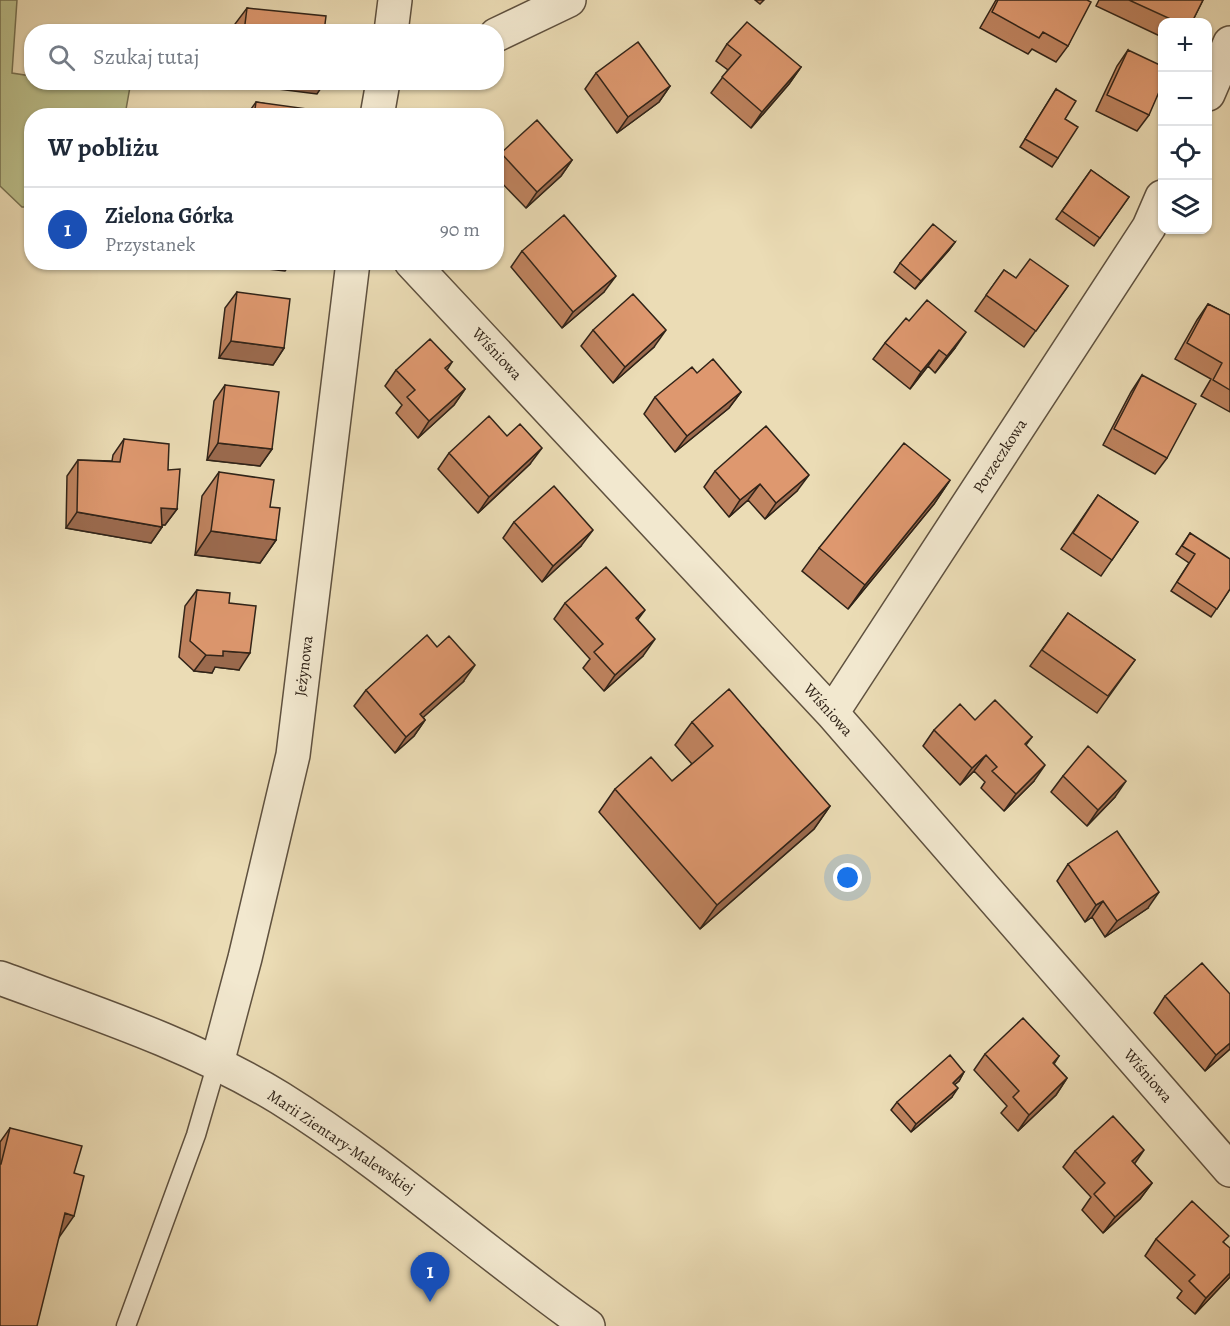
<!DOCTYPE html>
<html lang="pl">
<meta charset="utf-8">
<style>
body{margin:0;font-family:Alegreya,serif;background:#f6f6f7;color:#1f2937}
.controls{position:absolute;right:18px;top:18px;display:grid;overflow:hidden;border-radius:12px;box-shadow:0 2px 4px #0004}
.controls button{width:54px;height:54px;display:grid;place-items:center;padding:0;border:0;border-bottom:2px solid #e0e1e3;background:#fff;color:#1f2937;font:30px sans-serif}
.you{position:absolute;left:848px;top:878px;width:21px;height:21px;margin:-15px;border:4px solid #fff;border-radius:50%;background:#1a73e8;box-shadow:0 0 0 9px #1a73e833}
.badge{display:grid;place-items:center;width:39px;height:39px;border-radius:50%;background:#0b8043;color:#fff;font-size:20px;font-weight:700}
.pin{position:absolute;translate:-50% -50px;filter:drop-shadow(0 2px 3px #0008)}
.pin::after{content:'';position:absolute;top:32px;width:21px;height:18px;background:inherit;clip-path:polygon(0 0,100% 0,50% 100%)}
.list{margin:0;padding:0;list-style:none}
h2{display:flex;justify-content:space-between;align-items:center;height:78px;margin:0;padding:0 24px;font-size:26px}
h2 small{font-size:20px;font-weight:400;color:#747a83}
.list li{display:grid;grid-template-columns:39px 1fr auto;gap:18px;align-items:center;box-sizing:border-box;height:84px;padding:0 24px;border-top:2px solid #e0e1e3}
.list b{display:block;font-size:22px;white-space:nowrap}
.list p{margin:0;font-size:20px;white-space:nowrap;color:#747a83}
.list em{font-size:20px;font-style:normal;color:#747a83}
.icon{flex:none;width:33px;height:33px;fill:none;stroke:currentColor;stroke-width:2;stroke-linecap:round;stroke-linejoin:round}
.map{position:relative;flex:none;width:1230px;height:1326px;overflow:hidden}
.search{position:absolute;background:#fff;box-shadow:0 2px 4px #0004;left:24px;top:24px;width:480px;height:66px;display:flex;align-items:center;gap:15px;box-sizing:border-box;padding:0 21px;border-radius:24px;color:#747a83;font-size:22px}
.panel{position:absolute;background:#fff;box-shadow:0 2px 4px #0004;left:24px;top:108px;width:480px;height:162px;border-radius:24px}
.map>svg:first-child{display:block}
.green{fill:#bbbf8b;stroke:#767152;stroke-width:1.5}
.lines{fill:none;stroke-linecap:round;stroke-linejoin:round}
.service-casing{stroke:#5f513f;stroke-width:21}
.minor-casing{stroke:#5f513f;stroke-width:36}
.tertiary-casing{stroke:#5f513f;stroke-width:36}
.service{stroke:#f2e8cf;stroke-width:18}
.minor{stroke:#f2e8cf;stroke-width:33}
.tertiary{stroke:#f2e8cf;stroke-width:33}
.wall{fill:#bf835f;stroke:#302318;stroke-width:1.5}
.shaded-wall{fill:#9b6a4e;stroke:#302318;stroke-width:1.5}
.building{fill:#de986f;stroke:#302318;stroke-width:1.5}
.labels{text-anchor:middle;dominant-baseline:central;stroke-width:6;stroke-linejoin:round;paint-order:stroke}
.street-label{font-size:16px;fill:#302318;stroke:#f2e8cf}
</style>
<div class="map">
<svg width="1230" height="1326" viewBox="0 0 1230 1326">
<rect width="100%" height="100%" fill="#ebdcb5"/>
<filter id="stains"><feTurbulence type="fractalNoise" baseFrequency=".00333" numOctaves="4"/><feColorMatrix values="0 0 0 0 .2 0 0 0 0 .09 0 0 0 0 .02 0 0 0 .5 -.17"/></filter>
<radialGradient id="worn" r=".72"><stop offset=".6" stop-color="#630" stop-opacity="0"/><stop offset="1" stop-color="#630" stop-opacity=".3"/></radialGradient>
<path class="green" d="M0,0H17L12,73L31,76L32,82H92L130,87L125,115L32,116L31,207H22L0,186Z"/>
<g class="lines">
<g class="service-casing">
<path id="service" d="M126,1326L196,1135L217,1063"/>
</g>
<g class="minor-casing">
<path id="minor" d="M391,32L395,0
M496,35L569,0
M1208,94L1230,43
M377,116L383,82
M411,262L832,713L1230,1170
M832,713L1149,227L1162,197
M217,1063L245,958L293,755L353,262"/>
</g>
<g class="tertiary-casing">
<path id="tertiary" d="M0,978C95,1013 193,1045 280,1098C389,1166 483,1252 588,1326"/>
</g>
<use href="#service" class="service"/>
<use href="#minor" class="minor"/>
<use href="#tertiary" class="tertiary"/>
</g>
<path class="wall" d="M755,0H764L760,4Z
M996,0H1087L1068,46L1056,62L1032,49L1028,54L980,28Z
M1099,0H1203L1192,22H1162V37L1096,6Z
M247,8L324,32H234L235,24Z
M727,44L801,67L789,84L751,128L711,93L728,70L716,61Z
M1128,50L1149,115L1137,131L1096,111L1117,66Z
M596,73L670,86L659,102L617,133L585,89Z
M1056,89L1065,119L1058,158L1052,167L1020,147Z
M256,102L314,113L322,116H246Z
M501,153L572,160L561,176L526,208L496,177V159Z
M1091,170L1129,197L1094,246L1056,219Z
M955,242L949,250L915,289L894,272L900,263Z
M522,251L604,292L562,328L511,267Z
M1004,270L1016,278L1068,286L1024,347L975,311Z
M237,292L284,348L273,365L219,358L225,308Z
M1208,304L1230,315V412L1201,396L1211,379L1175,359L1197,320Z
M909,321L955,348L935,373L928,366L910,389L873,359L885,343Z
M593,330L654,347L613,383L581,346Z
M452,362L447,370L465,389L454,405L418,438L396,413L402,405L385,386L396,370Z
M697,373L741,392L729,408L675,452L644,414L655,397Z
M1142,375L1167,458L1155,474L1103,445L1131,392Z
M225,385L272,449L260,466L207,460L214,401Z
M124,439L168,470L177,509L165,525H162V527L151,543L66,528L67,476L78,460L112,461L113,455Z
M449,453L530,464L478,513L438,469Z
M715,471L797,491L765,519L748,500L729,517L704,487Z
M219,472L270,507L276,540L260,563L195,555L202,496Z
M950,480L934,504L848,609L802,571L819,548Z
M1098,495L1138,522L1101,576L1061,549Z
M514,522L581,546L542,582L503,538Z
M1190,533L1230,589L1211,617L1171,591L1189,563L1176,554Z
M197,590L229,603L239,670L215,667L212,673L194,671L179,657L185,606Z
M565,603L638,620L643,656L604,691L583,668L590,659L554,619Z
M1068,613L1135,660L1097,713L1030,666Z
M463,682L423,717L425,720L414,736L395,753L354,706L366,690Z
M975,720L1032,737L1026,745L1034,781L1004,811L981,788L985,782L974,771L960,785L923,746L934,730Z
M692,722L830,806L814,829L700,929L599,812L615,789L672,781L692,764L675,745Z
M1063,776L1115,797L1087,826L1051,792Z
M1068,864L1148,908L1105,937L1092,917L1085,922L1057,881Z
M1230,994V1049L1205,1071L1154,1013L1165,996Z
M985,1054L1059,1056L1054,1064L1067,1078L1056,1095L1018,1131L1001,1113L1007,1106L974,1070Z
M964,1072L959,1081L954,1085L952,1097L911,1132L891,1110L897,1102Z
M10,1128L74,1173L59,1237L0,1326V1142Z
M1075,1151L1134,1164L1152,1183L1140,1199L1103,1233L1082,1210L1091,1197L1063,1167Z
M1156,1239L1224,1243L1230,1277L1195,1314L1177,1298L1182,1291L1145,1256Z"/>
<path class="shaded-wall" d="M801,67L789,84L751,128L762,112Z
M256,82H325L317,94L254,86Z
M670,86L659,102L617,133L628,117Z
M572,160L561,176L526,208L537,192Z
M955,242L949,250L915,289L921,281Z
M233,262H292L285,271L231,265Z
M616,276L604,292L562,328L573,312Z
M666,330L654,347L613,383L625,367Z
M966,332L955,348L935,373L947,356Z
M231,341L284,348L273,365L219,358Z
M939,350L928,366L910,389L921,372Z
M465,389L454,405L418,438L429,421Z
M741,392L729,408L675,452L687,436Z
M218,443L272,449L260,466L207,460Z
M542,448L530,464L478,513L489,497Z
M809,475L797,491L765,519L776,503Z
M950,480L934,504L848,609L865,585Z
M760,484L748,500L729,517L740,500Z
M161,508L177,509L165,525L150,524Z
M77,512L162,527L151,543L66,528Z
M593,530L581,546L542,582L553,566Z
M211,531L276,540L260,563L195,555Z
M645,610L633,626L636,618Z
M655,639L643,656L604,691L615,675Z
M223,651L250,653L239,670L215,667L212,673L194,671L206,655Z
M475,665L463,682L409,730L420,714Z
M425,720L414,736L395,753L406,737Z
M986,755L974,771L960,785L972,768Z
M1045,765L1034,781L1004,811L1016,794Z
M1126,781L1115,797L1087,826L1098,810Z
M830,806L814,829L700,929L717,905Z
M1159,892L1148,908L1105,937L1117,921Z
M1103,901L1092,917L1085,922L1096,905Z
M1230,1043V1049L1205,1071L1216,1055Z
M964,1072L959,1081L947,1091L953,1083Z
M1067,1078L1056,1095L1018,1131L1029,1115Z
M958,1088L952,1097L911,1132L916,1124Z
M1144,1150L1133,1166L1132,1161Z
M1152,1183L1140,1199L1103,1233L1115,1217Z
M65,1213L74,1216L53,1246Z
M1230,1273V1277L1195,1314L1206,1298Z"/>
<path class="building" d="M998,0H1087L1091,2L1068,46L1043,32L1039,38L992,12Z
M1129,0H1203L1192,22H1177Z
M247,8L326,16L324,32H244Z
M747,22L801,67L762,112L722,77L741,55L727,44Z
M638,42L670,86L628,117L596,73Z
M1128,50L1162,66V85L1149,115L1107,95Z
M1056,89L1076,101L1065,119L1078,127L1058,158L1025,139Z
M256,102L315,110L314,113L322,115V116H254Z
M537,120L572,160L537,192L501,153Z
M1091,170L1129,197L1100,238L1062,211Z
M564,215L616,276L573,312L522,251Z
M933,224L955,242L921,281L900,263Z
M1030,259L1068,286L1036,331L986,295L1004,270L1016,278Z
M237,292L290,299L284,348L231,341Z
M633,294L666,330L625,367L593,330Z
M927,300L966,332L947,356L939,350L921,372L885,343L906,318L909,321Z
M1208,304L1230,315V390L1213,380L1222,363L1187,343Z
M430,339L452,362L445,368L465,389L429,421L407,397L415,390L396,370Z
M713,359L741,392L687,436L655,397L692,367L697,373Z
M1142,375L1196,404L1167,458L1114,429Z
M225,385L279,392L272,449L218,443Z
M489,416L507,436L520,424L542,448L489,497L449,453Z
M766,426L809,475L776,503L760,484L740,500L715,471Z
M124,439L169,444L168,470L180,469L177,509L161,508L162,527L77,512L78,460L120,462Z
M904,443L950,480L865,585L819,548Z
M219,472L274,480L270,507L280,508L276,540L211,531Z
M554,486L593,530L553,566L514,522Z
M1098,495L1138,522L1112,560L1073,533Z
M1190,533L1230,559V589L1217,609L1177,582L1195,554L1182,546Z
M606,567L645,610L636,618L655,639L615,675L594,652L603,644L565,603Z
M197,590L230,593L229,603L256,606L250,653L223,651V656L206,655L190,641Z
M1068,613L1135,660L1108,696L1042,650Z
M427,635L437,647L449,636L475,665L420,714L425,720L406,737L366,690Z
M729,689L830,806L717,905L615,789L651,757L672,781L713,746L692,722Z
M995,700L1032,737L1025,744L1045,765L1016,794L992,771L997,767L986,755L972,768L934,730L960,704L975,720Z
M1088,746L1126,781L1098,810L1063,776Z
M1117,831L1159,892L1117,921L1103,901L1096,905L1068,864Z
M1202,963L1230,994V1043L1216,1055L1165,996Z
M1023,1018L1059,1056L1053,1063L1067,1078L1029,1115L1013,1097L1019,1091L985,1054Z
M950,1055L964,1072L953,1083L958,1088L916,1124L897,1102Z
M1113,1116L1144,1150L1132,1161L1152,1183L1115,1217L1094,1194L1105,1183L1075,1151Z
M10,1128L82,1146L74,1173L84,1176L74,1216L65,1213L37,1326H0V1164H1Z
M1192,1201L1229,1236L1223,1242L1230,1248V1273L1206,1298L1189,1281L1195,1275L1156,1239Z"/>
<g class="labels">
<g class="street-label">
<text transform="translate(497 354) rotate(47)">Wiśniowa</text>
<text transform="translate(1000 456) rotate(-57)">Porzeczkowa</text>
<text transform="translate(304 666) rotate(-83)">Jeżynowa</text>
<text transform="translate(828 710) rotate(48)">Wiśniowa</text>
<text transform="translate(1148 1076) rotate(49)">Wiśniowa</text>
<text transform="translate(341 1142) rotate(34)">Marii Zientary-Malewskiej</text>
</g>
</g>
<rect width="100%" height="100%" filter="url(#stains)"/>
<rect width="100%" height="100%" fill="url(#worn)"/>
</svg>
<div class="controls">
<button>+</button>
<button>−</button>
<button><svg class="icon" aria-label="locate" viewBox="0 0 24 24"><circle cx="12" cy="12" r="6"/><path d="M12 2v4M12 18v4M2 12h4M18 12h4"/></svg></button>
<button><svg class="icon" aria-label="layers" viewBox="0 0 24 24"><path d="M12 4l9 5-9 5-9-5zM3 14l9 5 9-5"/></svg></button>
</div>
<div class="you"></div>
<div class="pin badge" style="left:430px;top:1302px;background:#1a4fb4">1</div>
<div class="search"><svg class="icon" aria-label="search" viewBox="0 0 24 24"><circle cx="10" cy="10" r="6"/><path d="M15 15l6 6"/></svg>Szukaj tutaj</div>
<section class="panel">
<h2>W pobliżu<small></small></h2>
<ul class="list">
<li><span class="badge" style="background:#1a4fb4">1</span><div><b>Zielona Górka</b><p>Przystanek</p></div><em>90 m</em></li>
</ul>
</section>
</div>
